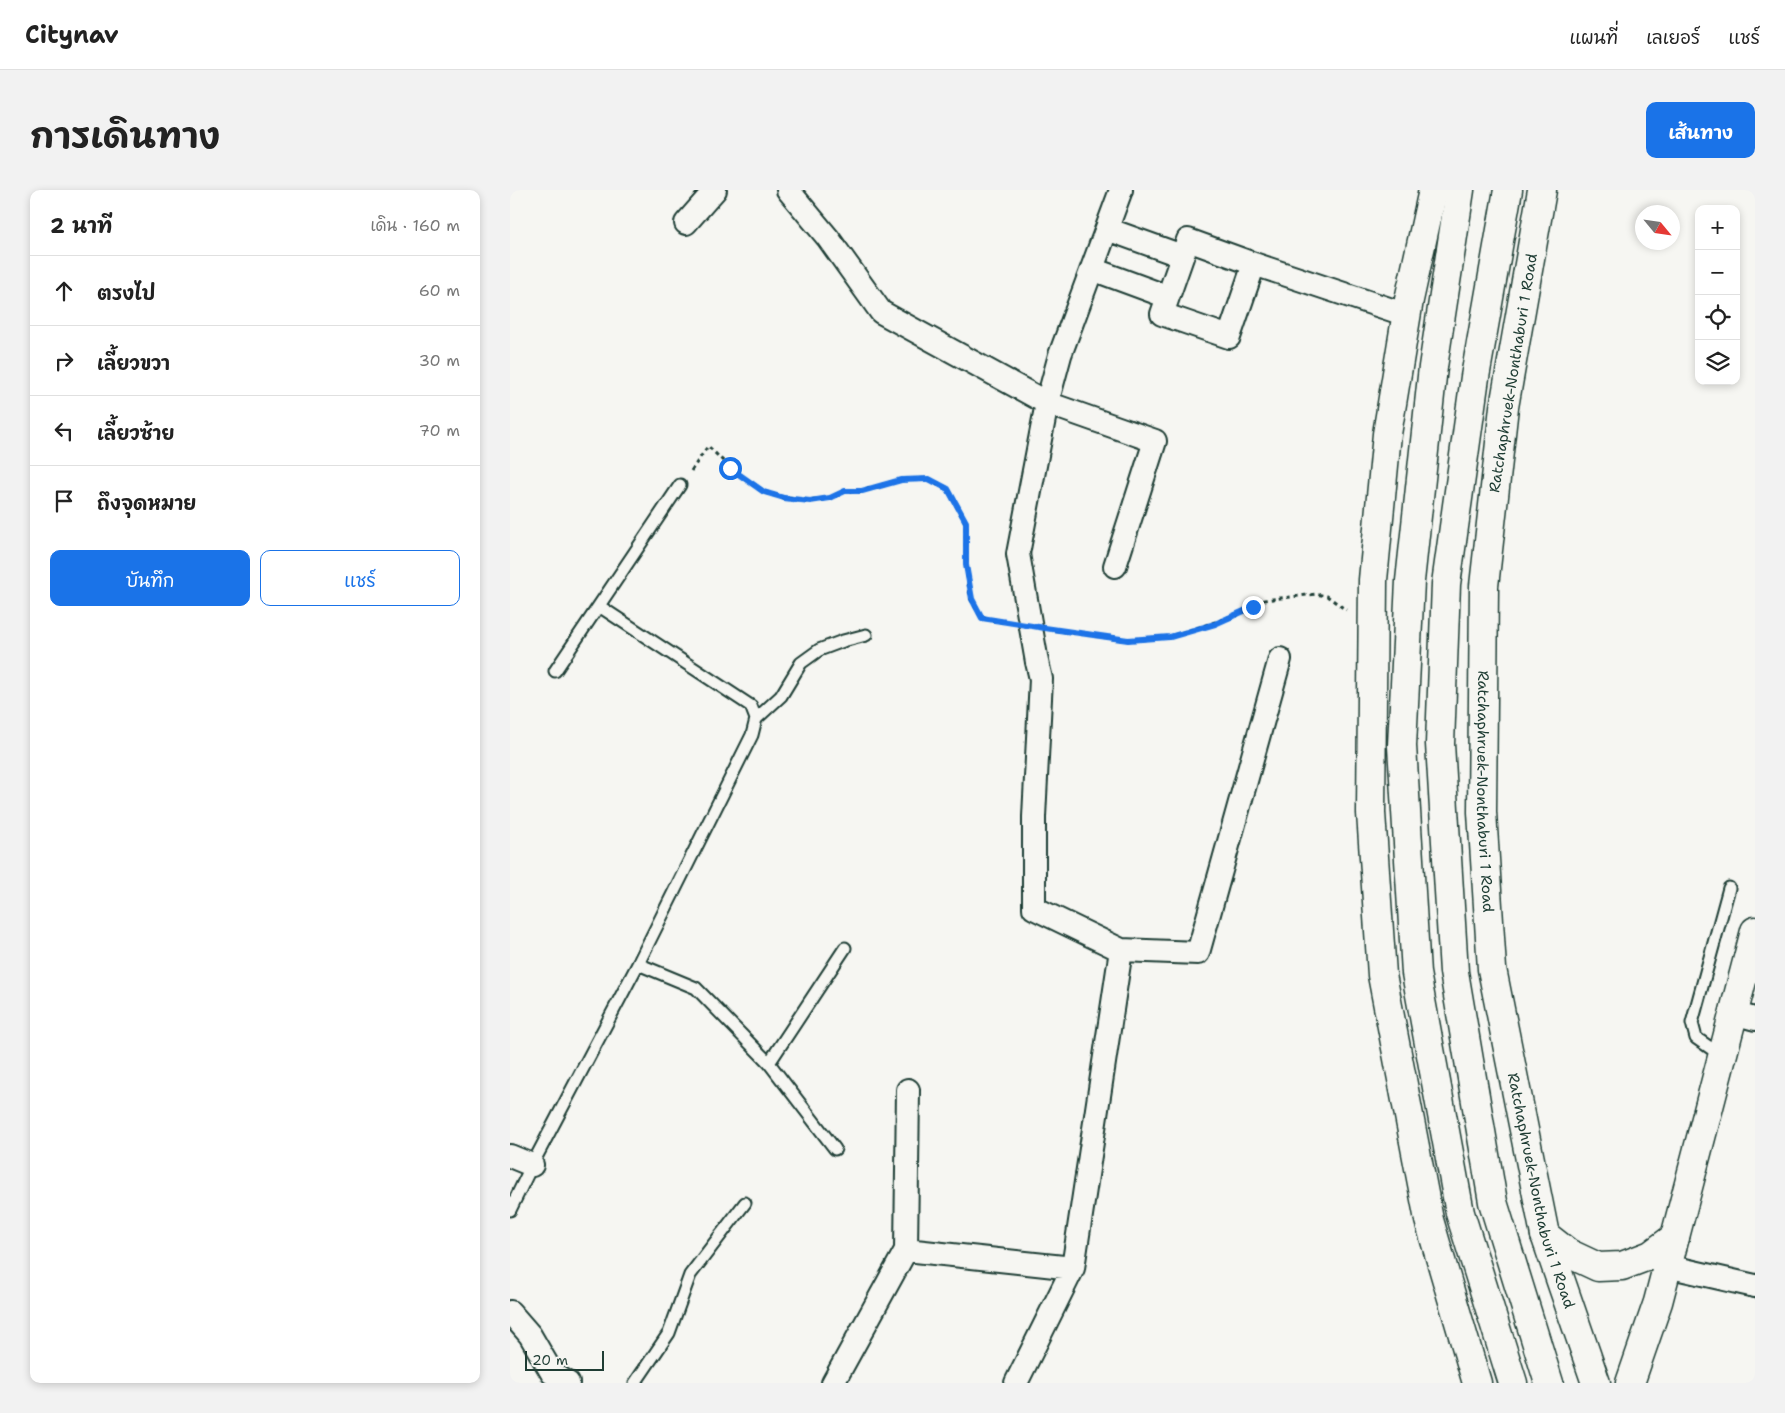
<!DOCTYPE html>
<html lang="th">
<meta charset="utf-8">
<style>
body{margin:0;font-family:"Shantell Sans","Playpen Sans Thai",sans-serif;background:#f2f2f2;color:#222}
.controls{position:absolute;right:15px;top:15px;display:grid;overflow:hidden;border-radius:10px;box-shadow:0 2px 8px #0003}
.controls button{width:45px;height:45px;display:grid;place-items:center;padding:0;border:0;border-bottom:1px solid #e0e0e0;background:#fff;color:#222;font:25px sans-serif}
.compass{position:absolute;left:1125px;top:15px;width:45px;height:45px;border-radius:50%;background:#fff;box-shadow:0 2px 8px #0003;rotate:119deg}
.scale{position:absolute;left:15px;bottom:12px;width:79px;box-sizing:border-box;padding-left:5px;border:2px solid #1f3d34;border-top:0;font-size:14px;line-height:18px;white-space:nowrap;color:#1f3d34;-webkit-text-stroke:4px #f6f6f2;paint-order:stroke}
.stop{position:absolute;width:15px;height:15px;margin:-11px;border:4px solid #1a73e8;border-radius:50%;background:#fff}
.stop.end{background:#1a73e8;border-color:#fff;box-shadow:0 1px 5px #0008}
.list{margin:0;padding:0;list-style:none}
h2{display:flex;justify-content:space-between;align-items:center;height:65px;margin:0;padding:0 20px;font-size:21px}
h2 small{font-size:16px;font-weight:400;color:#767676}
.list li{display:grid;grid-template-columns:32px 1fr auto;gap:15px;align-items:center;box-sizing:border-box;height:70px;padding:0 20px;border-top:1px solid #e0e0e0}
.list b{display:block;font-size:19px;white-space:nowrap}
.list em{font-size:16px;font-style:normal;color:#767676}
.actions{display:flex;gap:10px;padding:15px 20px}
.actions a{flex:1;padding:11px 0;border:1px solid #1a73e8;border-radius:10px;text-align:center;font-size:18px;color:#1a73e8}
.actions .main{background:#1a73e8;color:#fff}
.icon{flex:none;width:28px;height:28px;fill:none;stroke:currentColor;stroke-width:2;stroke-linecap:round;stroke-linejoin:round}
.map{position:relative;flex:none;width:1245px;height:1193px;overflow:hidden;border-radius:10px}
header{display:flex;align-items:center;gap:30px;box-sizing:border-box;height:70px;padding:0 25px;background:#fff;border-bottom:1px solid #e0e0e0}
header strong{font-size:24px}
nav{display:flex;gap:28px;margin-inline-start:auto;font-size:18px}
.intro{display:flex;align-items:center;justify-content:space-between;box-sizing:border-box;height:120px;padding:0 30px}
h1{margin:0;font-size:35px}
.button{padding:12px 22px;border-radius:10px;background:#1a73e8;color:#fff;font-size:18px;font-weight:700}
main{display:flex;gap:30px;padding:0 30px}
aside{flex:1;background:#fff;border-radius:10px;box-shadow:0 2px 8px #0003}
.map>svg:first-child{display:block}
.lines{fill:none;stroke-linecap:round;stroke-linejoin:round}
.service-casing{stroke:#1f3d34;stroke-width:15}
.minor-casing{stroke:#1f3d34;stroke-width:26}
.tertiary-casing{stroke:#1f3d34;stroke-width:31}
.secondary-casing{stroke:#1f3d34;stroke-width:31}
.path{stroke:#1f3d34;stroke-width:3;stroke-dasharray:4 4;stroke-linecap:butt}
.service{stroke:#f6f6f2;stroke-width:11}
.minor{stroke:#f6f6f2;stroke-width:22}
.tertiary{stroke:#f6f6f2;stroke-width:28}
.secondary{stroke:#f6f6f2;stroke-width:28}
.minor-bridge-casing{stroke:#1f3d34;stroke-width:26;stroke-linecap:butt}
.minor-bridge{stroke:#f6f6f2;stroke-width:22}
.route{stroke:#1a73e8;stroke-width:6}
.labels{text-anchor:middle;dominant-baseline:central;stroke-width:4;stroke-linejoin:round;paint-order:stroke}
.street-label{font-size:15px;fill:#1f3d34;stroke:#f6f6f2}
</style>
<header>
<strong>Citynav</strong>
<nav><a>แผนที่</a><a>เลเยอร์</a><a>แชร์</a></nav>
</header>
<div class="intro"><h1>การเดินทาง</h1><a class="button">เส้นทาง</a></div>
<main>
<aside>
<h2>2 นาที<small>เดิน · 160 m</small></h2>
<ul class="list">
<li><svg class="icon" aria-label="ahead" viewBox="0 0 24 24"><path d="M12 20V5M6 11l6-6 6 6"/></svg><div><b>ตรงไป</b></div><em>60 m</em></li>
<li><svg class="icon" aria-label="right" viewBox="0 0 24 24"><path d="M7 20v-9h11M14 6l5 5-5 5"/></svg><div><b>เลี้ยวขวา</b></div><em>30 m</em></li>
<li><svg class="icon" aria-label="left" viewBox="0 0 24 24"><path d="M17 20v-9H6M10 6l-5 5 5 5"/></svg><div><b>เลี้ยวซ้าย</b></div><em>70 m</em></li>
<li><svg class="icon" aria-label="arrive" viewBox="0 0 24 24"><path d="M6 21V4h12l-3 4 3 4H6"/></svg><div><b>ถึงจุดหมาย</b></div></li>
</ul>
<div class="actions"><a class="main">บันทึก</a><a>แชร์</a></div>
</aside>
<div class="map">
<svg width="1245" height="1193" viewBox="0 0 1245 1193">
<rect width="100%" height="100%" fill="#f6f6f2"/>
<filter id="ink" filterUnits="userSpaceOnUse"><feTurbulence type="fractalNoise" baseFrequency=".02" numOctaves="2"/><feDisplacementMap in="SourceGraphic" scale="10" xChannelSelector="R" yChannelSelector="G"/><feConvolveMatrix kernelMatrix="1 2 1 2 8 2 1 2 1" color-interpolation-filters="sRGB"/></filter>
<g filter="url(#ink)">
<g class="lines">
<g class="service-casing">
<path id="service" d="M45,481L170,295
M246,529L271,506L291,473L309,460L333,451L356,445
M128,774L186,798L259,873L325,959
M1212,866L1186,848L1182,833L1219,698
M259,873L335,758
M0,1020L22,975L128,774L242,545L246,529L241,516L89,416
M125,1193L159,1143L180,1085L235,1013"/>
</g>
<g class="minor-casing">
<path id="minor" d="M278,0L318,48L371,122L537,213L645,251L605,376
M176,33L205,0
M597,39L672,66
M744,74L719,147L652,124L678,50L744,74L897,125
M582,79L658,107
M508,364L537,213L550,165L611,0
M527,472L531,489L524,627V718L611,760L688,763L770,469
M1223,823L1245,829
M0,966L22,975
M396,1060L563,1078
M1157,1076L1245,1096
M0,1122L20,1145L42,1183L58,1193
M323,1193L396,1060L398,900
M506,1193L563,1078L611,760"/>
</g>
<g class="tertiary-casing">
<g id="tertiary">
<path d="M923,0L899,110L877,244L863,390L861,623L872,785L919,1030L967,1193"/>
<path id="s1" d="M1032,0L994,217L974,396L972,622L982,779L1035,1045L1086,1193"/>
<path d="M1035,1045L1058,1063L1088,1077L1112,1076L1141,1065L1165,1047"/>
<path d="M1120,1193L1148,1112L1245,741"/>
</g>
</g>
<g class="secondary-casing">
<path id="secondary" d="M950,0L923,177L900,391L892,556L906,783L950,1023L1003,1193
M998,0L965,187L936,394L930,554L944,782L983,1012L1039,1193"/>
</g>
<path class="path" d="M181,281L198,256L220,278L254,302L274,308L300,311L320,308L335,301H352L391,290L419,289L438,299L456,333V375L461,409L472,428L495,432
M545,440L618,450L660,447L727,425L754,410L806,404L817,406L836,420"/>
<use href="#service" class="service"/>
<use href="#minor" class="minor"/>
<use href="#tertiary" class="tertiary"/>
<use href="#secondary" class="secondary"/>
<g class="minor-bridge-casing">
<path id="minor-bridge" d="M508,364L527,472"/>
</g>
<use href="#minor-bridge" class="minor-bridge"/>
</g>
</g>
<g class="lines" filter="url(#ink)">
<path class="route" d="M220,278L254,302L274,308L300,311L320,308L335,301H352L391,290L419,289L438,299L456,332V375L462,409L472,428L535,438L618,450L660,447L705,434L743,417"/>
</g>
<g class="labels">
<g class="street-label">
<text transform="translate(1003 183) rotate(-81)">Ratchaphruek-Nonthaburi 1 Road</text>
<text stroke="none"><textPath href="#s1" startOffset="606">Ratchaphruek-Nonthaburi 1 Road</textPath></text>
<text stroke="none"><textPath href="#s1" startOffset="1011">Ratchaphruek-Nonthaburi 1 Road</textPath></text>
</g>
</g>
</svg>
<div class="controls">
<button>+</button>
<button>−</button>
<button><svg class="icon" aria-label="locate" viewBox="0 0 24 24"><circle cx="12" cy="12" r="6"/><path d="M12 2v4M12 18v4M2 12h4M18 12h4"/></svg></button>
<button><svg class="icon" aria-label="layers" viewBox="0 0 24 24"><path d="M12 4l9 5-9 5-9-5zM3 14l9 5 9-5"/></svg></button>
</div>
<svg class="compass" viewBox="-18 -18 36 36"><path d="M0-13l5 13h-10z" fill="#e53935"/><path d="M0 13l5-13h-10z" fill="#767676"/></svg>
<div class="scale">20 m</div>
<div class="stop" style="left:220px;top:278px"></div>
<div class="stop end" style="left:743px;top:417px"></div>
</div>
</main>
